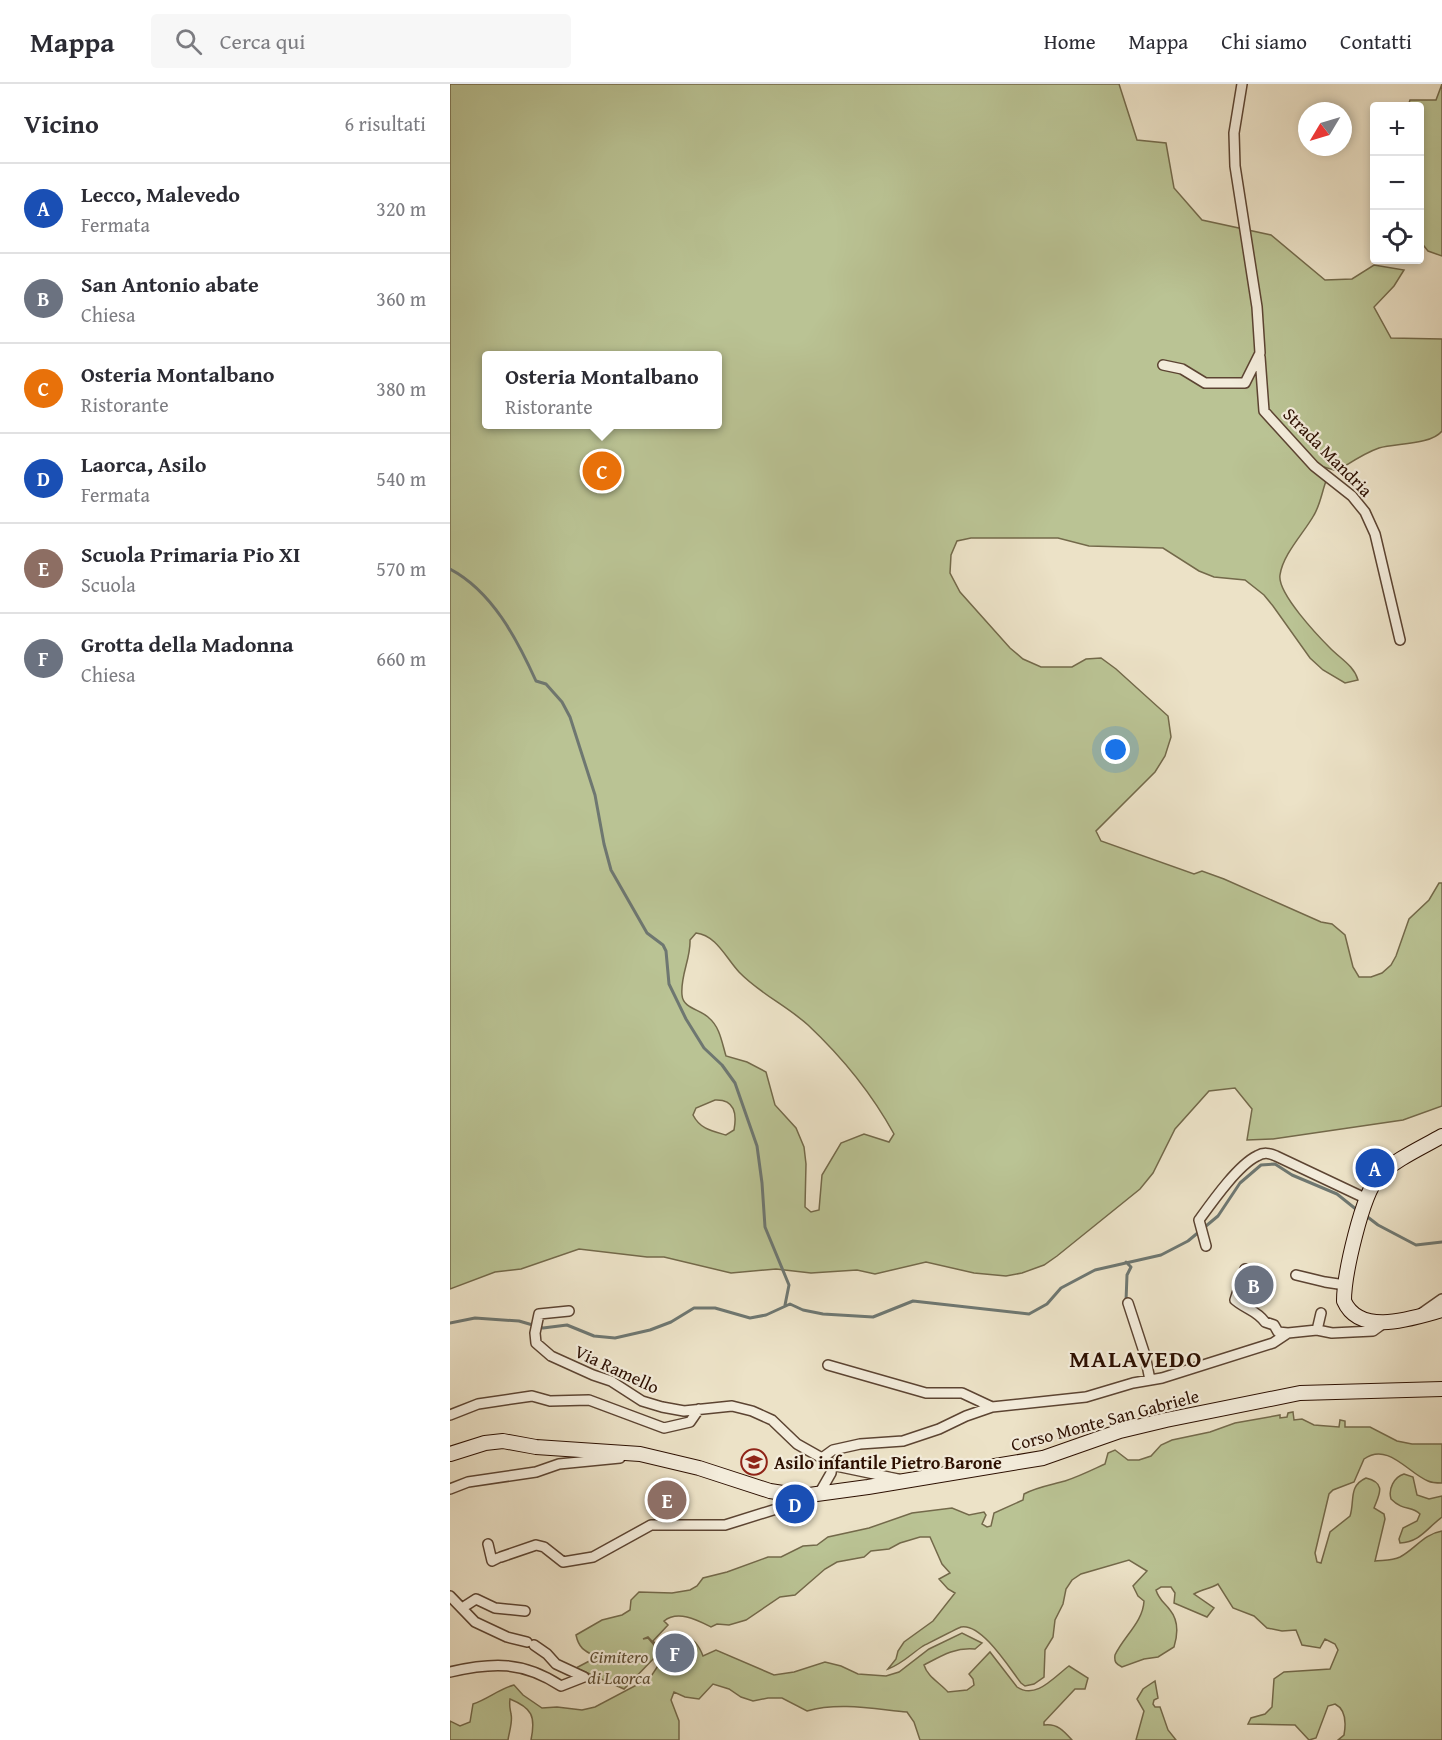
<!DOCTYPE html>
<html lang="it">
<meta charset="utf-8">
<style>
body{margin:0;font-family:"Gentium Book Plus",serif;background:#f7f7f7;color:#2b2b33}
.controls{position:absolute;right:18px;top:18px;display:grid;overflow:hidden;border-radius:6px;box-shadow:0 3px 9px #0003}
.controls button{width:54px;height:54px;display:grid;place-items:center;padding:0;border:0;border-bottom:2px solid #e1e1e2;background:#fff;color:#2b2b33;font:30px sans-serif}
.compass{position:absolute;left:848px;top:18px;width:54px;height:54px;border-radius:50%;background:#fff;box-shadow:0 3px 9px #0003;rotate:232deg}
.you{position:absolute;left:666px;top:666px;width:21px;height:21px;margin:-15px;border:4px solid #fff;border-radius:50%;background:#1a73e8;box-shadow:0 0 0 9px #1a73e833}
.badge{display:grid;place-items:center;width:39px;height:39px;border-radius:50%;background:#8f2418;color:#fff;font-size:20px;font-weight:700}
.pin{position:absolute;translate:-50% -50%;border:3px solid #fff;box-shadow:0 2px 6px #0006}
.popup{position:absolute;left:32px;top:267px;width:240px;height:78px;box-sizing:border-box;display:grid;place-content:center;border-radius:6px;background:#fff;filter:drop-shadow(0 2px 4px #0005);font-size:20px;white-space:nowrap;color:#7c7c81}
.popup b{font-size:22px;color:#2b2b33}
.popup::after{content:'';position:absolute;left:50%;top:100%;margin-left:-12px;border:12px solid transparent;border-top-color:#fff}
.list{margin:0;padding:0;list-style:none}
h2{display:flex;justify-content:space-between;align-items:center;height:78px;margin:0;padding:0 24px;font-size:26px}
h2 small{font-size:20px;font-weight:400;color:#7c7c81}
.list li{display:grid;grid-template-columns:39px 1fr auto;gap:18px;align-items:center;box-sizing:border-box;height:90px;padding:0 24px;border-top:2px solid #e1e1e2}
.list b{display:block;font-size:22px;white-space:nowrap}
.list p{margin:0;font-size:20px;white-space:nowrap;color:#7c7c81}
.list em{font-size:20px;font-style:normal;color:#7c7c81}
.icon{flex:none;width:33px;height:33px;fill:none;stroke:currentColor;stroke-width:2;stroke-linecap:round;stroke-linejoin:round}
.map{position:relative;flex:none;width:992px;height:1656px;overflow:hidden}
header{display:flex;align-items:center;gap:36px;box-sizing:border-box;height:84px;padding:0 30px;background:#fff;border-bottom:2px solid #e1e1e2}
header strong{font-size:28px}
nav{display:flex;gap:33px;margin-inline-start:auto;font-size:21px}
.search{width:420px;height:54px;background:#f7f7f7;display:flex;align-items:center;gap:15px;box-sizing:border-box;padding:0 21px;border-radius:6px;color:#7c7c81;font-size:22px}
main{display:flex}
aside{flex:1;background:#fff}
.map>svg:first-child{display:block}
.green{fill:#bac394;stroke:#73694a;stroke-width:1.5;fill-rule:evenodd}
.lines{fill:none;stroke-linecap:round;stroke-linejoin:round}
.stream{stroke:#6e7771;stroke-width:3}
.street-casing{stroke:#5c4432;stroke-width:12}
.secondary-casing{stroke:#2c0f01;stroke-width:16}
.street{stroke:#f3ecdb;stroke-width:9}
.secondary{stroke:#f3ecdb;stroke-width:14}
.labels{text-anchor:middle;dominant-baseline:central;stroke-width:4.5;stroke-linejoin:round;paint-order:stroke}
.street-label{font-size:18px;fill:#2c0f01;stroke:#f3ecdb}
.poi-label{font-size:18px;font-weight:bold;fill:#2c0f01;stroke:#f3ecdb;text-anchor:start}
.park-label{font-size:18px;font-style:italic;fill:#5e4e34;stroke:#f3ecdb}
.district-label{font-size:24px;font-weight:bold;letter-spacing:1.5px;fill:#2c0f01;stroke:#f3ecdb}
</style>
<header>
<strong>Mappa</strong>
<div class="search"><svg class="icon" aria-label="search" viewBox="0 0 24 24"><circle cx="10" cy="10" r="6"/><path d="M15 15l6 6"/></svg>Cerca qui</div>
<nav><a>Home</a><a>Mappa</a><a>Chi siamo</a><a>Contatti</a></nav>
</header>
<main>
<aside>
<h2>Vicino<small>6 risultati</small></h2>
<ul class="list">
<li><span class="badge" style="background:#1a4fb4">A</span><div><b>Lecco, Malevedo</b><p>Fermata</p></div><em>320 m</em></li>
<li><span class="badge" style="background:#6b7280">B</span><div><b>San Antonio abate</b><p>Chiesa</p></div><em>360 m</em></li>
<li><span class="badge" style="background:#e8710a">C</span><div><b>Osteria Montalbano</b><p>Ristorante</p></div><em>380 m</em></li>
<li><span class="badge" style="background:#1a4fb4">D</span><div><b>Laorca, Asilo</b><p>Fermata</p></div><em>540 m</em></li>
<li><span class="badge" style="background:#8d6e63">E</span><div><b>Scuola Primaria Pio XI</b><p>Scuola</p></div><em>570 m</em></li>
<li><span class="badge" style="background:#6b7280">F</span><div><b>Grotta della Madonna</b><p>Chiesa</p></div><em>660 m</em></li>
</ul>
</aside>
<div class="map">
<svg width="992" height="1656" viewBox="0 0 992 1656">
<rect width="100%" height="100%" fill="#ece2c7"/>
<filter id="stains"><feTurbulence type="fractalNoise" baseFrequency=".00333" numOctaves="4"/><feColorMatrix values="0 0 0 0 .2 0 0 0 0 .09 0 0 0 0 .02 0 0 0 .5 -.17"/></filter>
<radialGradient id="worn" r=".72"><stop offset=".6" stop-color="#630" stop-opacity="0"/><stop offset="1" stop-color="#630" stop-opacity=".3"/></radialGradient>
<path class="green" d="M0,0H669L687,56L716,59L724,104L752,136L821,151L875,196L902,195L924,181L954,186L944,202L924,223L941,254L992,255V347C981,361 946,359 929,364C914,369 900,379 887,387L858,378L876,397C872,408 870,421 864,431C854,449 833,470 830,491C827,509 868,552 881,565C891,575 904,582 908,596L895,599L873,586L860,574L823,522L814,511L795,496L764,493L749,487L713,464L639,462L608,454H521L507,457L501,471L500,489L510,508L560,564L573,575L591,583H622L636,575L651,574L666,585L718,632L721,653L715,672L705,688L646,747L651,757L744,790L752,787L774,795L871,838L882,840L895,851L903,883L909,893H921L932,889L941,881L946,872L959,835L979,816L989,799H992V1022L953,1036L823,1055L797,1056L802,1025L785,1004L759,1007L725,1045L703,1089L690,1105L607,1172L594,1181L572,1189L556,1192L524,1189L476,1178L425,1190L407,1186L361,1189L326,1185L281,1189L214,1173H197L129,1165L71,1185L45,1188L0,1205ZM36,272H268V340H36ZM246,849C266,851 276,874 289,888C309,909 337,922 358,941C392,973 422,1010 444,1050L439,1058L414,1050L391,1059L372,1091L369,1126L361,1128L355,1123L356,1080L354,1063L346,1044L325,1021L316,988L297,978L276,972C272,959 270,943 259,934C251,925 233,925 232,911C230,892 241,874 240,856ZM265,1016C285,1015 287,1030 284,1046L276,1051C262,1047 250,1045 243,1031L246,1024Z
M992,0V172L978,167L970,157L972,132L970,123V22H958L960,16H986Z
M843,1328L844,1336L852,1335L864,1341L889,1343L890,1336L895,1337V1343H920L947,1357L962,1360H992V1399C987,1399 982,1399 978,1397C958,1389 938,1358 914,1375L904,1398L883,1406L879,1410L865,1469L867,1478L871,1479L880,1448L900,1432C905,1417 898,1402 916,1394C937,1399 929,1411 924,1424L934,1430L935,1435L925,1477C933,1476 942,1477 950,1473C965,1465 974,1450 992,1447V1656H888L894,1651C896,1640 897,1626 885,1620L878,1622L866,1654L859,1656L845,1641L798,1640L801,1634L815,1630L822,1623L824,1595L834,1588L880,1585L888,1566L885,1560L875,1555L870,1564L852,1561L846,1546L832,1547L817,1544L804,1532L783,1524L768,1500C760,1505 752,1505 744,1510L764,1524L757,1533L724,1519L725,1509L721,1503H711L706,1506C709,1516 714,1518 720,1526C729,1537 728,1550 724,1563L708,1573L694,1575L672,1583C666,1580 664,1578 665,1571C674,1552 693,1538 694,1517L688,1512L683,1502L697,1487L679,1476L631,1490L622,1496L616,1505L613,1520L605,1536L603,1553L595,1566L594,1593L584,1600L575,1602L571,1599C560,1585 532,1539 511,1543C508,1544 477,1560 473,1562C461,1570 452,1580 438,1585L446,1575L448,1567L454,1558L483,1537L505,1509L498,1505L489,1495L500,1489L492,1480L480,1453H470L450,1459L439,1465L421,1467L414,1473L387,1478L375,1485L345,1511L330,1513L296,1536L279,1541L267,1540L261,1543C247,1536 228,1526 214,1537L218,1541L203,1557L208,1562C226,1545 244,1548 253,1572L266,1566L324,1591L344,1588L375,1578L391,1582L408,1590L436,1592L449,1588L479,1565L512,1549L532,1559L525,1565C505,1563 491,1572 474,1581C477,1592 490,1599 498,1608L517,1606L524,1601L523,1595L519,1590L540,1568L567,1603C586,1616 604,1593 619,1582L638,1594L635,1605H625L594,1638V1641C607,1639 614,1647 622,1656H470L464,1638L457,1628C424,1625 389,1618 357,1627L332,1614H318L303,1617L291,1613L279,1605L263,1600L249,1615L235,1613L224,1608L221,1616L229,1637V1656H81C86,1632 82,1624 60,1615C59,1622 60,1624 61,1630C63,1638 59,1648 58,1656H0V1637L10,1642L20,1638L23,1620C38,1615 49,1605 64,1601L73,1611L92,1624L107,1623L132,1626L145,1623L200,1594L215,1571L198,1553L193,1555L198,1554L210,1568L174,1605L126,1584L147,1573C135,1567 129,1565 126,1551L152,1536L172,1531L180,1526L181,1516L189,1508L222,1509L240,1506L247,1502L253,1494L277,1488L318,1473H331L353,1462L367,1461L378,1453L419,1444L462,1429L502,1424L519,1431L534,1428L536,1431L532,1440L537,1443L541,1442L544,1429L573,1416L574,1410C587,1403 601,1401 615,1397C628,1393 642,1386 655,1380L658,1369L665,1366L678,1376H689L701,1372L711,1361L722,1356L760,1348L785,1339L830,1331V1334L837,1333L838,1329Z
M954,1390L963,1393L967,1411L979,1415L992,1412V1433C977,1444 970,1458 950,1459L949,1455L953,1444L967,1437L970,1430C961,1421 954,1428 941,1415C938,1405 944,1393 954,1390Z
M705,1597L708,1614L704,1616L703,1620L705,1623H710L718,1646L726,1656H686L694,1627L687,1615L693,1605Z"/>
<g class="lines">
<path class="stream" d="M0,485C42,507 67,555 86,597L96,600L112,618L120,633L145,711L154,760L161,786L197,849L213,861L216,867L219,900L236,935L254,964L272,981L285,999L307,1062L312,1099L315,1143L339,1201L335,1221
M915,1131L928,1141L966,1161L992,1158
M676,1217L677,1191L681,1183L676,1178
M0,1239L25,1234L69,1237L93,1244L117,1241L144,1252L165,1254L200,1246L221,1238L244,1224H265L300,1234L316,1231L340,1220L353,1226L373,1230L423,1233L463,1217L579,1230L597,1220L611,1204L645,1186L711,1171L738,1157L768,1132L790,1099L811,1081L825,1080L842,1091L887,1110L907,1126"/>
<g class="street-casing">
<path id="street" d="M810,273L814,327L864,382L902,412L915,428L925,450L950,556
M713,281L732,285L755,299H795L810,269L807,223L785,82L784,49L792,0
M756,1162L749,1136C762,1118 788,1081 807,1072C814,1068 819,1069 826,1072L917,1115
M795,1185L785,1216C797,1226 806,1226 815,1238L824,1241L828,1248L838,1249
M846,1191L875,1198L895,1201
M678,1219L695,1271L700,1296
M119,1227L89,1230L85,1249L86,1259L101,1272L143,1291L161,1297L192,1317L212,1323L234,1327L282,1322L302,1327L322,1336L347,1360L386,1382L448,1395
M972,1229L992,1215
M867,1246L871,1229
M378,1281L476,1309H512L542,1323
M0,1331L28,1320L82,1312L100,1317L139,1316L214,1344L240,1338L249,1325
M372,1374L383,1366L410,1360L453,1357L489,1345L516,1332L542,1323L636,1313L683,1299L712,1294L823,1259L838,1249L867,1246L882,1249L923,1247L934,1239
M0,1405L18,1398L86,1388L109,1380L170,1374
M369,1410L381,1389L382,1381
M38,1460L42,1477L48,1474
M51,1473L86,1461L94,1463L113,1478L143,1473L201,1441H275L339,1421L344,1411
M0,1512L25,1538L57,1553L77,1558
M12,1524L26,1515L45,1524L75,1527
M84,1561L97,1570L106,1580L134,1593
M0,1588C43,1578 73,1577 111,1602L134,1593"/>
</g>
<g class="secondary-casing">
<path id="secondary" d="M992,1052C973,1063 944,1076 929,1092C912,1110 894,1191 894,1217C910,1253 963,1234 992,1226
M0,1370L35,1359L53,1357L86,1363L190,1370L249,1384L320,1407L352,1412L418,1403L593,1374L670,1347L716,1336L850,1309L992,1305"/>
</g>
<use href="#street" class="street"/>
<use href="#secondary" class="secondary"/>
</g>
<defs>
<g id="school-ring" transform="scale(1.35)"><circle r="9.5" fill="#f3ecdb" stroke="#8f2418" stroke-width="1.5"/><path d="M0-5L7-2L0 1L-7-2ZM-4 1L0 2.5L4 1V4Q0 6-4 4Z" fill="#8f2418"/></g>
</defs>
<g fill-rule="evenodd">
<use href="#school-ring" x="304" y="1378"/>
</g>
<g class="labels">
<g class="street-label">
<text transform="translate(878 368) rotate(45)">Strada Mandria</text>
<text transform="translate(167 1285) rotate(25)">Via Ramello</text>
<text transform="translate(655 1336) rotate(-15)">Corso Monte San Gabriele</text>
</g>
<g class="poi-label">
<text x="324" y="1378">Asilo infantile Pietro Barone</text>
</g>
<g class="park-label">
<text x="169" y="1572">Cimitero<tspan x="169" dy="21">di Laorca</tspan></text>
</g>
<g class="district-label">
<text x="686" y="1274">MALAVEDO</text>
</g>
</g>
<rect width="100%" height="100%" filter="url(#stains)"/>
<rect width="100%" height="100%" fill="url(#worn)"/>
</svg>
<div class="controls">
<button>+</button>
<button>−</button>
<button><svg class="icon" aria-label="locate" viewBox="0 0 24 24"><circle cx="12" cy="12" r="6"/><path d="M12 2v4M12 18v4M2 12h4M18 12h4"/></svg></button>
</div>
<svg class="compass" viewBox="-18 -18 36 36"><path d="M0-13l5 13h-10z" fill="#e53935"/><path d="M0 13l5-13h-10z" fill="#7c7c81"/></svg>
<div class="you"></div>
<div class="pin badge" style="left:925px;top:1084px;background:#1a4fb4">A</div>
<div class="pin badge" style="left:804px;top:1201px;background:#6b7280">B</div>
<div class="pin badge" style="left:152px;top:387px;background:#e8710a">C</div>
<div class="popup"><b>Osteria Montalbano</b>Ristorante</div>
<div class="pin badge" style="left:345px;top:1420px;background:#1a4fb4">D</div>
<div class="pin badge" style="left:217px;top:1416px;background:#8d6e63">E</div>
<div class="pin badge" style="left:225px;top:1569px;background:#6b7280">F</div>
</div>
</main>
